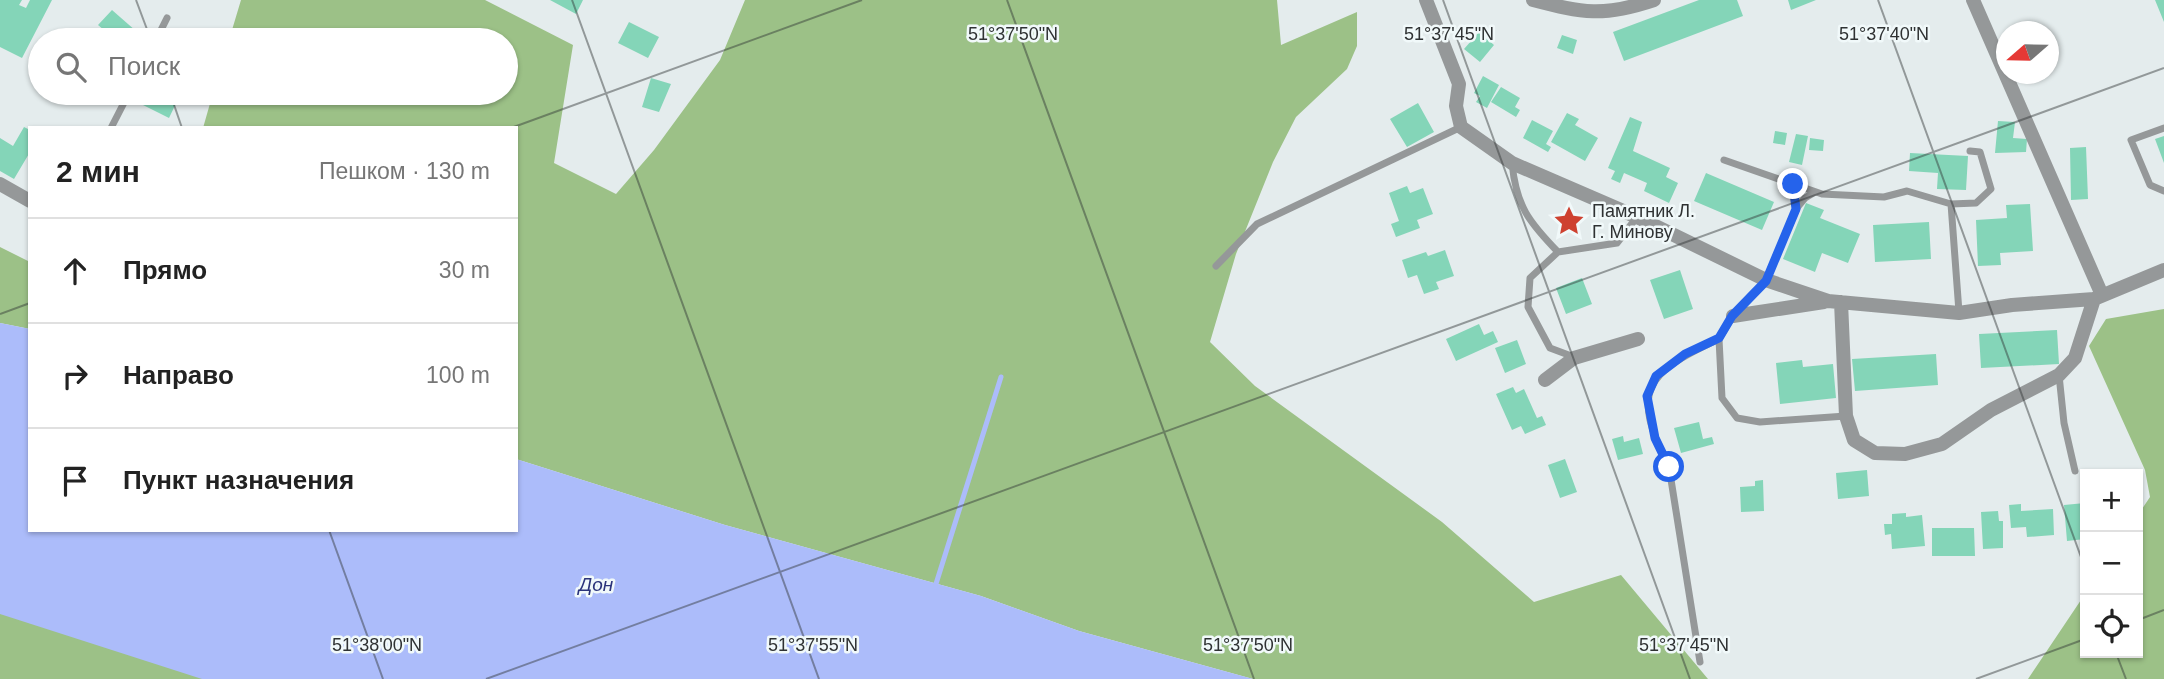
<!DOCTYPE html>
<html lang="ru">
<meta charset="utf-8">
<style>
body{margin:0;font-family:Arial,sans-serif;background:#f6f6f6;color:#222}
.controls{position:absolute;right:21px;bottom:21px;display:grid;overflow:hidden;border-radius:0px;box-shadow:0 2px 5px #0004}
.controls button{width:63px;height:63px;display:grid;place-items:center;padding:0;border:0;border-bottom:2px solid #e0e0e0;background:#fff;color:#222;font:35px sans-serif}
.compass{position:absolute;left:1996px;top:21px;width:63px;height:63px;border-radius:50%;background:#fff;box-shadow:0 2px 5px #0004;rotate:250deg}
.stop{position:absolute;width:21px;height:21px;margin:-16px;border:5px solid #2563eb;border-radius:50%;background:#fff}
.stop.end{background:#2563eb;border-color:#fff;box-shadow:0 2px 7px #0008}
.list{margin:0;padding:0;list-style:none}
h2{display:flex;justify-content:space-between;align-items:center;height:91px;margin:0;padding:0 28px;font-size:30px}
h2 small{font-size:23px;font-weight:400;color:#767676}
.list li{display:grid;grid-template-columns:46px 1fr auto;gap:21px;align-items:center;box-sizing:border-box;height:105px;padding:0 28px;border-top:2px solid #e0e0e0}
.list b{display:block;font-size:26px;white-space:nowrap}
.list em{font-size:23px;font-style:normal;color:#767676}
.icon{flex:none;width:38px;height:38px;fill:none;stroke:currentColor;stroke-width:2;stroke-linecap:round;stroke-linejoin:round}
.map{position:relative;flex:none;width:2164px;height:679px;overflow:hidden}
.search{position:absolute;background:#fff;box-shadow:0 2px 5px #0004;left:28px;top:28px;width:490px;height:77px;display:flex;align-items:center;gap:18px;box-sizing:border-box;padding:0 24px;border-radius:38px;color:#767676;font-size:26px}
.panel{position:absolute;background:#fff;box-shadow:0 2px 5px #0004;left:28px;top:126px;width:490px;height:406px;border-radius:0px}
.map>svg:first-child{display:block}
.forest{fill:#9cc187}
.water{fill:#acbcfa}
.lines{fill:none;stroke-linecap:round;stroke-linejoin:round}
.stream{stroke:#acbcfa;stroke-width:5}
.building{fill:#84d5b8}
.lane{stroke:#959899;stroke-width:7}
.street{stroke:#959899;stroke-width:14}
.route{stroke:#2563eb;stroke-width:9}
.ticks{fill:none;stroke:#2f3233;stroke-width:2;stroke-opacity:0.45}
.labels{text-anchor:middle;dominant-baseline:central;stroke-width:5;stroke-linejoin:round;paint-order:stroke}
.poi-label{font-size:18px;fill:#2f3233;stroke:#f1f9fa;text-anchor:start}
.water-label{font-size:19px;font-style:italic;fill:#2b347b;stroke:#f1f9fa}
.ticks-label{font-size:18px;text-anchor:middle;fill:#2f3233;stroke:#f1f9fa;stroke-width:5;stroke-linejoin:round;paint-order:stroke}
</style>
<div class="map">
<svg width="2164" height="679" viewBox="0 0 2164 679">
<rect width="100%" height="100%" fill="#e4eced"/>
<path class="forest" d="M241,0H485L573,45L554,163L616,194L654,150L720,60L745,0H1277L1281,45L1357,12V46L1347,69L1296,117L1273,162L1236,254L1210,342L1255,386L1442,522L1534,602L1621,575L1708,679H1253L1079,631L981,596L725,525L516,459V128H203L213,93H506V40H229Z
M0,247L30,262V329L0,323Z
M2164,309V679H2028L2085,594V653H2138V515L2150,497L2145,470L2089,346L2106,319Z
M0,602L225,679H0Z"/>
<path class="water" d="M0,323L30,329V530H516V459L725,525L981,596L1079,631L1253,679H202L0,614Z"/>
<g class="lines">
<path class="stream" d="M935,587L1001,377"/>
</g>
<path class="building" d="M0,0H22L19,5L26,8L30,0H52L22,58L0,47Z
M550,0H583L576,14Z
M1699,0H1737L1743,16L1624,61L1613,32Z
M1788,0H1816L1791,10Z
M2155,0H2164V22Z
M112,10L144,38L142,40H116L98,25Z
M629,22L659,37L648,58L618,43Z
M1479,32L1494,45L1480,62L1464,49Z
M1562,35L1577,40L1573,54L1557,48Z
M1483,76L1499,85L1487,108L1476,102L1480,96L1474,93Z
M651,78L671,84L659,112L642,107Z
M1501,87L1520,98L1515,107L1520,110L1516,117L1491,102Z
M146,93H181L169,118L141,104Z
M1418,103L1434,132L1407,147L1390,119Z
M1567,113L1579,119L1575,125L1598,138L1585,161L1551,142Z
M1630,117L1642,122L1633,151L1670,168L1666,177L1678,183L1669,203L1644,191L1647,183L1624,173L1620,183L1611,179L1615,171L1608,168Z
M1532,120L1553,131L1546,144L1551,147L1548,152L1523,138Z
M1998,121L2015,122L2013,138L2027,139L2026,152L1995,153Z
M24,127L30,130V152L14,179L0,171V138L13,146Z
M1775,131L1787,133L1785,145L1773,143Z
M1796,134L1808,136L1802,165L1789,162Z
M2164,136V163L2155,139Z
M1810,138L1824,140L1823,151L1809,150Z
M2086,147L2088,199L2071,200L2070,148Z
M1910,153L1968,156L1966,190L1937,189L1938,173L1909,171Z
M1706,173L1774,202L1762,230L1694,201Z
M1407,186L1410,193L1423,188L1433,214L1417,220L1420,228L1396,237L1391,224L1399,221L1389,193Z
M1806,203L1824,210L1820,218L1860,234L1848,263L1822,253L1815,272L1783,259Z
M2030,204L2033,251L2000,253L2001,265L1978,266L1976,220L2007,218L2006,205Z
M1929,222L1931,259L1875,262L1873,225Z
M1445,250L1454,276L1436,282L1439,289L1424,294L1417,275L1408,278L1402,260L1426,252L1428,256Z
M1680,270L1693,309L1664,319L1650,280Z
M1582,278L1592,304L1566,314L1556,288Z
M1479,324L1484,335L1493,331L1498,342L1456,361L1446,339Z
M2057,330L2059,364L1981,368L1979,334Z
M1517,340L1526,364L1505,373L1495,348Z
M1936,354L1938,385L1855,391L1852,359Z
M1802,360L1803,367L1833,364L1836,398L1780,404L1776,363Z
M1513,387L1516,393L1524,389L1537,418L1542,416L1546,425L1525,434L1521,426L1512,430L1496,394Z
M1699,422L1703,439L1712,437L1714,444L1681,453L1674,428Z
M1623,436L1624,442L1639,438L1643,454L1618,460L1612,439Z
M1565,459L1577,492L1560,498L1548,465Z
M1867,470L1869,496L1838,499L1836,473Z
M1763,480L1764,511L1741,512L1740,487L1755,486V481Z
M2085,503V539L2067,541L2064,505Z
M2021,504V511L2053,509L2054,535L2027,537L2026,527L2011,528L2009,505Z
M1998,511L1999,521H2003V548L1983,549L1981,512Z
M1906,513V517L1922,515L1925,546L1892,549L1891,534L1885,535L1884,524H1892V514Z
M1932,528H1974L1975,556H1932Z"/>
<g class="lines">
<path class="lane" d="M156,40L167,18
M111,128L129,93
M2164,128L2131,140L2150,185L2164,191
M1724,160L1822,194L1884,197L1907,191L1951,204L1976,203L1991,189L1980,152L1970,151
M1512,163C1516,206 1529,222 1558,252L1530,278L1528,307L1550,348L1574,357
M1793,184L1796,210L1766,280L1733,316L1719,339L1722,398L1737,418L1760,422L1846,416
M1951,204L1959,312
M1796,209L1805,198L1815,192
M1558,252L1617,243L1637,217
M1216,266L1257,224L1461,127
M2059,375L2064,423L2075,471
M1700,662L1669,467C1630,391 1645,373 1719,339"/>
<path class="street" d="M1426,0L1459,84L1456,106L1461,127L1512,163L1637,217L1766,280L1828,301L1959,313L2012,305L2094,299L2164,270
M1533,0C1583,13 1603,17 1654,0
M1973,0L2102,295
M0,184L30,201
M1841,302L1846,416L1854,440L1875,453L1905,454L1942,444L1991,410L2059,375L2075,358L2094,299
M1733,316L1824,302
M1545,380L1574,358L1638,339"/>
</g>
<g class="lines">
<path class="route" d="M1669,467L1655,438L1647,396L1656,376L1685,354L1719,338L1732,316L1766,281L1796,209L1793,184"/>
</g>
<path class="ticks" d="M136,0L151,40M572,0L819,679M1007,0L1254,679M1443,0L1690,679M1878,0L2085,568M170,93L182,128M511,128L862,0M0,314L30,303M329,530L383,679M2138,620L2164,610M2116,653L2126,679M486,679L2164,68M1976,679L2085,639"/>
<defs>
<g id="sight-bare" transform="scale(2.415)"><path d="M0-6L1.8-2.2L6-1.7L2.9 1.2L3.7 5.4L0 3.3L-3.7 5.4L-2.9 1.2L-6-1.7L-1.8-2.2Z" fill="#ce4130" stroke="#f1f9fa" stroke-width="2.5" paint-order="stroke"/></g>
</defs>
<g fill-rule="evenodd">
<use href="#sight-bare" x="1569" y="221"/>
</g>
<g class="labels">
<g class="poi-label">
<text x="1592" y="211">Памятник Л.<tspan x="1592" dy="21">Г. Минову</tspan></text>
</g>
<g class="water-label">
<text x="596" y="584">Дон</text>
</g>
</g>
<g class="ticks-label">
<text x="1013" y="40">51°37'50"N</text>
<text x="1449" y="40">51°37'45"N</text>
<text x="1884" y="40">51°37'40"N</text>
<text x="377" y="651">51°38'00"N</text>
<text x="813" y="651">51°37'55"N</text>
<text x="1248" y="651">51°37'50"N</text>
<text x="1684" y="651">51°37'45"N</text>
</g>
</svg>
<div class="controls">
<button>+</button>
<button>−</button>
<button><svg class="icon" aria-label="locate" viewBox="0 0 24 24"><circle cx="12" cy="12" r="6"/><path d="M12 2v4M12 18v4M2 12h4M18 12h4"/></svg></button>
</div>
<svg class="compass" viewBox="-18 -18 36 36"><path d="M0-13l5 13h-10z" fill="#e53935"/><path d="M0 13l5-13h-10z" fill="#767676"/></svg>
<div class="stop" style="left:1669px;top:467px"></div>
<div class="stop end" style="left:1793px;top:184px"></div>
<div class="search"><svg class="icon" aria-label="search" viewBox="0 0 24 24"><circle cx="10" cy="10" r="6"/><path d="M15 15l6 6"/></svg>Поиск</div>
<section class="panel">
<h2>2 мин<small>Пешком · 130 m</small></h2>
<ul class="list">
<li><svg class="icon" aria-label="ahead" viewBox="0 0 24 24"><path d="M12 20V5M6 11l6-6 6 6"/></svg><div><b>Прямо</b></div><em>30 m</em></li>
<li><svg class="icon" aria-label="right" viewBox="0 0 24 24"><path d="M7 20v-9h11M14 6l5 5-5 5"/></svg><div><b>Направо</b></div><em>100 m</em></li>
<li><svg class="icon" aria-label="arrive" viewBox="0 0 24 24"><path d="M6 21V4h12l-3 4 3 4H6"/></svg><div><b>Пункт назначения</b></div></li>
</ul>
</section>
</div>
